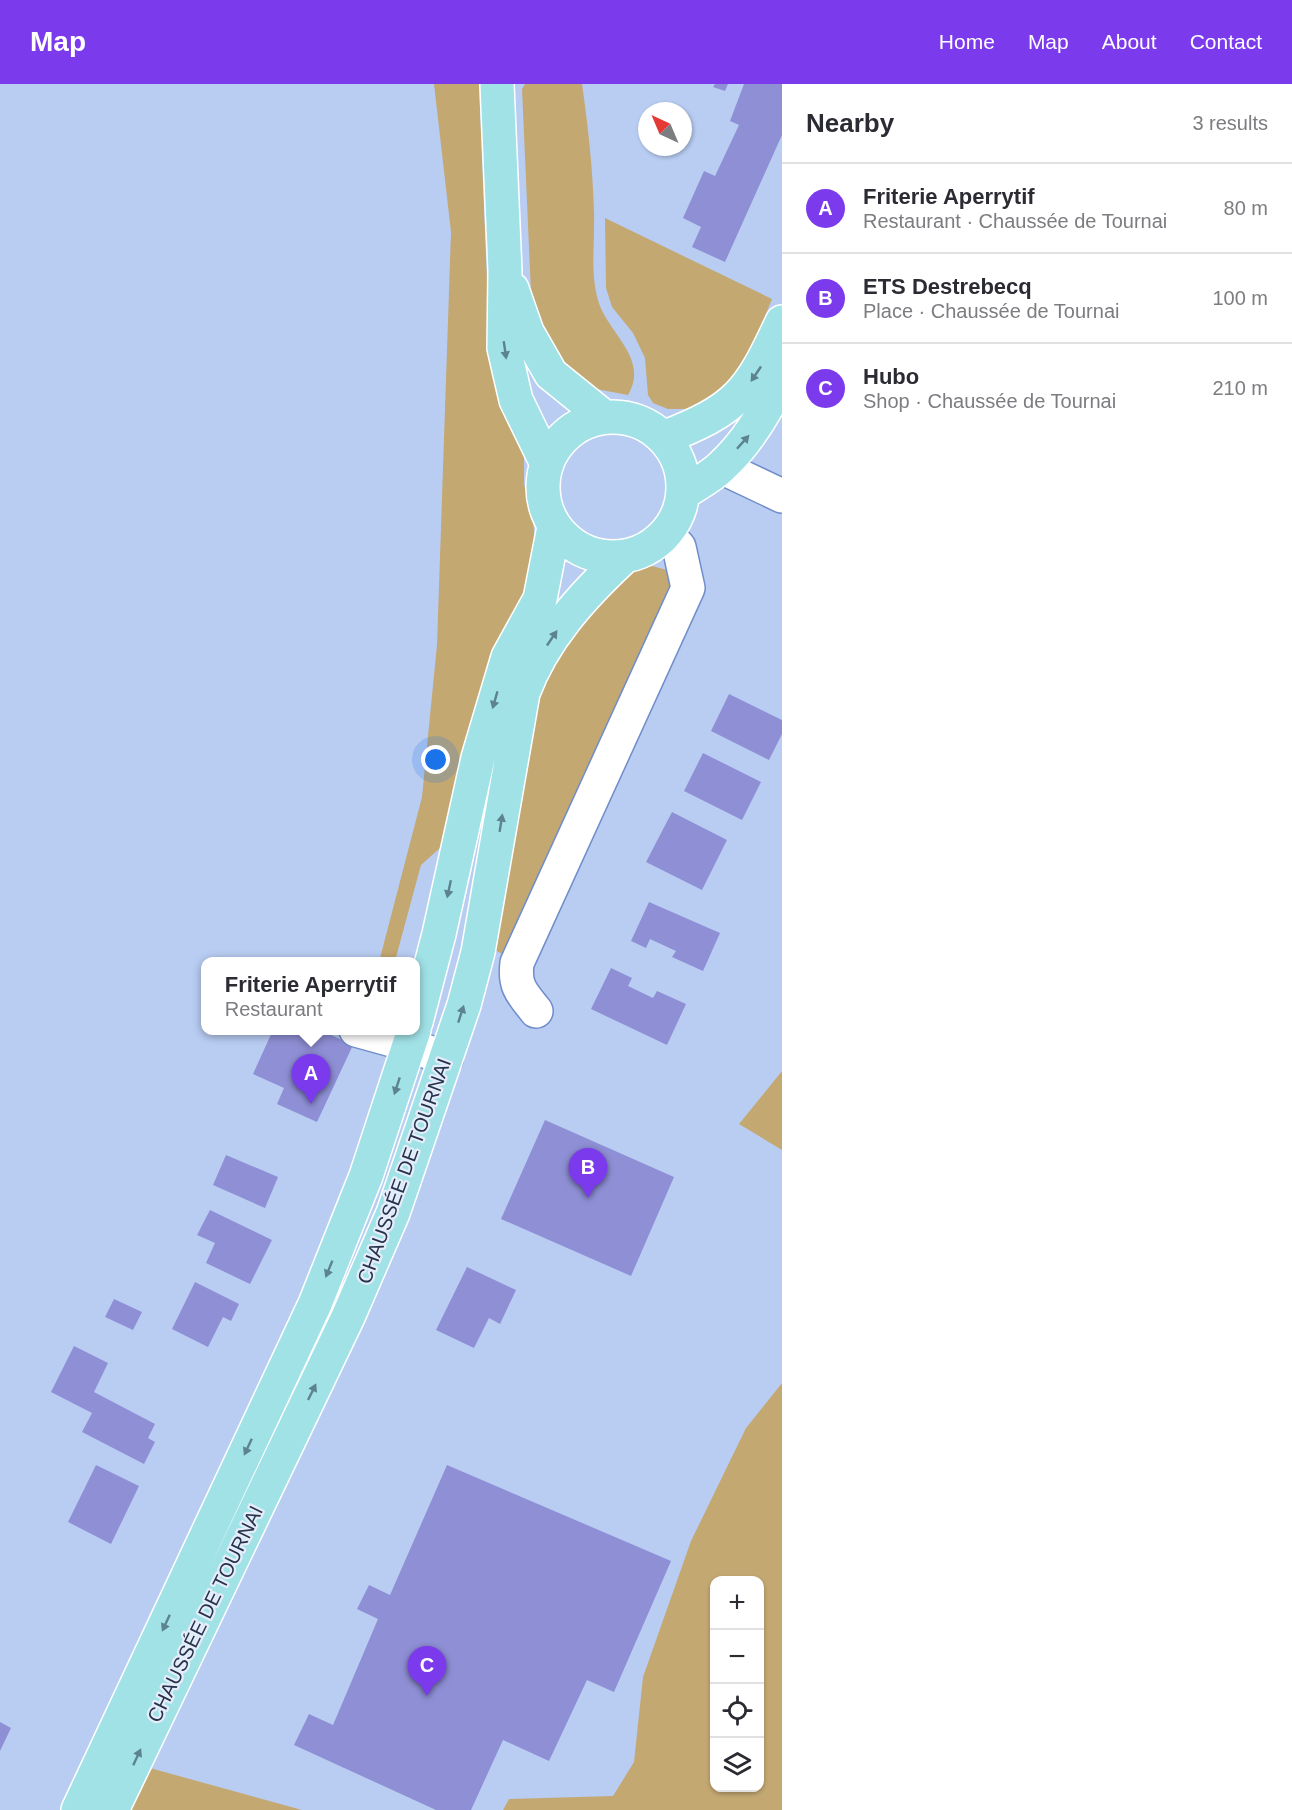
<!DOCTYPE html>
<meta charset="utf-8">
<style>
body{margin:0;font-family:Arial,sans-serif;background:#f2f2f3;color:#2b2b33}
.controls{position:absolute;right:18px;bottom:18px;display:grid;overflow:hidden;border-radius:12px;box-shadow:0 2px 4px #0004}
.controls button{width:54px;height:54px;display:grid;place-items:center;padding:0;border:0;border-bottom:2px solid #e1e1e2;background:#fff;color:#2b2b33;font:30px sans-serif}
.compass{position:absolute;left:638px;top:18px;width:54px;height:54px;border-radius:50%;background:#fff;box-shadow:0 2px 4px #0004;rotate:316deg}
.you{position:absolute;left:436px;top:676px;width:21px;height:21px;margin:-15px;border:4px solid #fff;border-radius:50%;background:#1a73e8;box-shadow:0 0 0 9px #1a73e833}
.badge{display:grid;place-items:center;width:39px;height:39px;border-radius:50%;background:#7c3aed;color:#fff;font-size:20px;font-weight:700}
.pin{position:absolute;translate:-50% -50px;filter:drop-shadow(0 2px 3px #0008)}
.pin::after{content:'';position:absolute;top:32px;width:21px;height:18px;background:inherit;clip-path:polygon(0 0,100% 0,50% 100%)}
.popup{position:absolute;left:201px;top:873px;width:219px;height:78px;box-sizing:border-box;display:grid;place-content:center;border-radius:12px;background:#fff;filter:drop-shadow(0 2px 4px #0005);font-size:20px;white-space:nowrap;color:#7c7c81}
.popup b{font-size:22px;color:#2b2b33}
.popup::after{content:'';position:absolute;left:50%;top:100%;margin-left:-12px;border:12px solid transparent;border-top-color:#fff}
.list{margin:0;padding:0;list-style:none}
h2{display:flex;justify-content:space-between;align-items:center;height:78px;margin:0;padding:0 24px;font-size:26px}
h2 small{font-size:20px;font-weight:400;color:#7c7c81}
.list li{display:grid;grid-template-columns:39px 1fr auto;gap:18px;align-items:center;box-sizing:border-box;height:90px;padding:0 24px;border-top:2px solid #e1e1e2}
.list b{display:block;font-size:22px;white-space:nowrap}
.list p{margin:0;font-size:20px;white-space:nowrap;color:#7c7c81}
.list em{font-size:20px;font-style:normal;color:#7c7c81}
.icon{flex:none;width:33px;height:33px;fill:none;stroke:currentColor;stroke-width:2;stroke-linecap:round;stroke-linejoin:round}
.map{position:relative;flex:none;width:782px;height:1726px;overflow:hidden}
header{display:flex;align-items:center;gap:36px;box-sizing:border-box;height:84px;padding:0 30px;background:#7c3aed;color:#fff}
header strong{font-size:28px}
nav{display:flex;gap:33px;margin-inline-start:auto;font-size:21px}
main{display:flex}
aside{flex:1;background:#fff}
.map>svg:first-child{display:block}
.green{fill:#c4a872;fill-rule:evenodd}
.building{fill:#8f8fd6}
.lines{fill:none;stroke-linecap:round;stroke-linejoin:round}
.minor-casing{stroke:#6f8dc9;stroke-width:36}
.major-casing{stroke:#fff;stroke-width:36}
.minor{stroke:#fff;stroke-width:33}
.major{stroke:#a1e2e7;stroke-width:33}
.oneway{fill:#5d8292}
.labels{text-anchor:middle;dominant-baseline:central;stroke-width:4.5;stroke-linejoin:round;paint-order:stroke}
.street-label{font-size:20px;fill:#26334c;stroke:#e6edfa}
</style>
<header>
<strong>Map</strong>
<nav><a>Home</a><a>Map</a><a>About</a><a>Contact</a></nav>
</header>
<main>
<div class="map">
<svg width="782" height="1726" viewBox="0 0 782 1726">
<rect width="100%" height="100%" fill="#b9cdf3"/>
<path class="green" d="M434,0H479L490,270L524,368V400L533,437L536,470L530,498L496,559L474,625L440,764L421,781L395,877L379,878L422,713L437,561L451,148Z
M525,0H582C588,42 593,86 594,129C595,158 590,188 598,216C607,249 650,274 628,311L591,304L573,294L532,232L522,5Z
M605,134L772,215L747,276L732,302L699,325H668L653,319L648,311L645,274L633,249L612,223L606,204Z
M652,482L667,486L688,504L517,879L495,866L537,613L549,585L588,528L632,488Z
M782,987V1066L739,1040Z
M782,1299V1726H503L509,1715L613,1712L634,1678L643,1593L691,1457L746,1344ZM714,1496H760V1704H714Z
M150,1684L302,1726H130Z"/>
<path class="building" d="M715,0H728L725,7L713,3Z
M744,0H782V51L725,178L692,163L701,143L683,134L704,87L715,92L739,41L730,37Z
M729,610L782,636V650L769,676L711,647Z
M703,669L761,698L742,736L684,707Z
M672,728L727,756L702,806L646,778Z
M649,818L720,849L703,887L672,873L676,867L650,855L646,864L631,857Z
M611,884L632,894L628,902L653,914L657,907L686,920L667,961L591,925Z
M273,946H320L353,961L317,1038L277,1020L284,1004L253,990Z
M545,1036L674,1093L631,1192L501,1135Z
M226,1071L278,1093L265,1124L213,1101Z
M210,1126L272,1156L250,1200L206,1179L215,1159L197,1151Z
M467,1183L516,1206L500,1240L489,1234L474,1264L436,1246Z
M195,1198L239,1220L231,1237L223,1233L208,1263L172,1245Z
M114,1215L142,1228L133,1246L105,1233Z
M74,1262L108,1279L94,1308L155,1340L148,1354L155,1358L144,1380L82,1348L92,1329L51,1308Z
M96,1381L139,1402L111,1460L68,1438Z
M447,1381L671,1477L614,1608L587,1596L549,1677L503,1656L471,1726H436L294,1661L309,1630L333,1641L378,1535L357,1525L369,1501L390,1511Z
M0,1638L11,1644L0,1667Z"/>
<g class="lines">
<g class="minor-casing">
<path id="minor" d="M721,383L782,412
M536,927C522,909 514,903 517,879L688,504L679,463L666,449
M356,946L410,961L446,975"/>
</g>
<g class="major-casing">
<path id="major" d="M497,0L505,187L504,264L516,316L547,380
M512,205L527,248L551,290L603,332
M543 403a70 70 0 1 1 140 0a70 70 0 1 1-140 0Z
M663,354C738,325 749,309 782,238
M683,409C695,401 711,393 722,382C749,357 767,326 782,293
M416,938L439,850L478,674L508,573L540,515L554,443
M78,1726L315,1220L366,1092L414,946
M112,1726L348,1233L393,1129L464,921L478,868L523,609C543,555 582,512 624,473"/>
</g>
<use href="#minor" class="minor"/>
<use href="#major" class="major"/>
</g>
<defs><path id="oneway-solid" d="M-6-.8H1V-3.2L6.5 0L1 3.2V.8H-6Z" transform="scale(1.5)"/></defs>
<g class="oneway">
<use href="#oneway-solid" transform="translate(505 266) rotate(82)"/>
<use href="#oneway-solid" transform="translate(756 290) rotate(124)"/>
<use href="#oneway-solid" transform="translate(743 358) rotate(-48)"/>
<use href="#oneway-solid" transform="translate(552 554) rotate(-56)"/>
<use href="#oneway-solid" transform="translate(495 616) rotate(106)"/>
<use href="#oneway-solid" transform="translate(501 739) rotate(-81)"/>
<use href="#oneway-solid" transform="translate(449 805) rotate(102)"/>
<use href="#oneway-solid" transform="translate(461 930) rotate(-72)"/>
<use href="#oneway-solid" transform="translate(397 1002) rotate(108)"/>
<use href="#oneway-solid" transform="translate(329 1185) rotate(112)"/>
<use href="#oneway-solid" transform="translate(312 1308) rotate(-64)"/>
<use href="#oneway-solid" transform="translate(248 1363) rotate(115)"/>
<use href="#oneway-solid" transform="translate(166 1539) rotate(115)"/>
<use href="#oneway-solid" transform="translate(137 1673) rotate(-65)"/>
</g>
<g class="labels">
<g class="street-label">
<text transform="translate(404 1087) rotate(-70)">CHAUSSÉE DE TOURNAI</text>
<text transform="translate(205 1530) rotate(-64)">CHAUSSÉE DE TOURNAI</text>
</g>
</g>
</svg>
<div class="controls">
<button>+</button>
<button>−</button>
<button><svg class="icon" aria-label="locate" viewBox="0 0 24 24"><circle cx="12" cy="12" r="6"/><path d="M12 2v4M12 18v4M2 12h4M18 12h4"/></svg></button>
<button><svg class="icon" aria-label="layers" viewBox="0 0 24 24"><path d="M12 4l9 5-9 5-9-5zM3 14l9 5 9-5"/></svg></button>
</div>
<svg class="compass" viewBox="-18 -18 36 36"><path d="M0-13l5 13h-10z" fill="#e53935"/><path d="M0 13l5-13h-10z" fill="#7c7c81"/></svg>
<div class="you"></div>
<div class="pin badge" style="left:311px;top:1020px">A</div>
<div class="popup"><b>Friterie Aperrytif</b>Restaurant</div>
<div class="pin badge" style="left:588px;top:1114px">B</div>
<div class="pin badge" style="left:427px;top:1612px">C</div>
</div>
<aside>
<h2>Nearby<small>3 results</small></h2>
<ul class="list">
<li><span class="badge">A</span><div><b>Friterie Aperrytif</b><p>Restaurant · Chaussée de Tournai</p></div><em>80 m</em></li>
<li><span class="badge">B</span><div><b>ETS Destrebecq</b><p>Place · Chaussée de Tournai</p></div><em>100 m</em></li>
<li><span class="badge">C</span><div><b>Hubo</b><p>Shop · Chaussée de Tournai</p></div><em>210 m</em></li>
</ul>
</aside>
</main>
